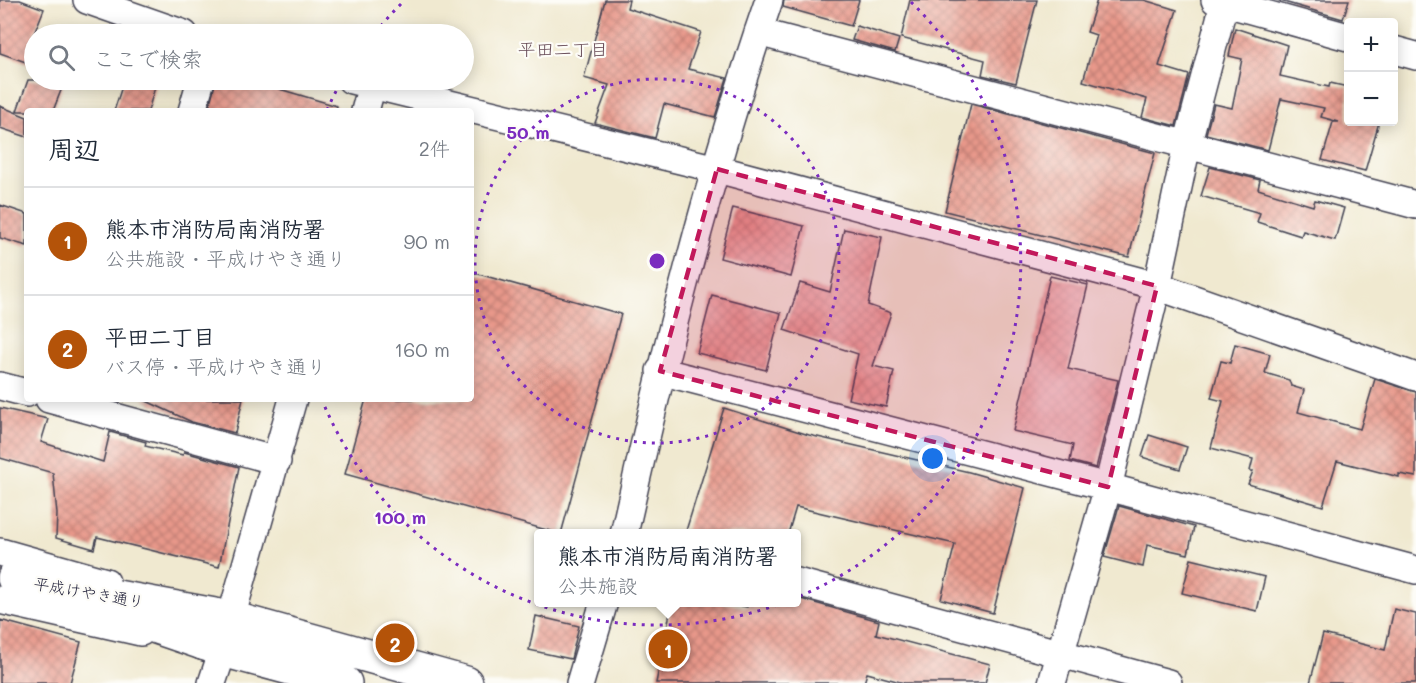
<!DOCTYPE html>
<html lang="ja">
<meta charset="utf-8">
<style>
body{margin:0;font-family:Mali,"Klee One",sans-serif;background:#f2f2f3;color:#1f2937}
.controls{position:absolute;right:18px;top:18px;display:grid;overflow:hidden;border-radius:6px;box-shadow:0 3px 15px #0003}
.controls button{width:54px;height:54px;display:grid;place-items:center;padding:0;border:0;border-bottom:2px solid #e0e1e3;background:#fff;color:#1f2937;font:30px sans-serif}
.you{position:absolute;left:933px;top:459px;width:21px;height:21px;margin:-15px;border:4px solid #fff;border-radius:50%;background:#1a73e8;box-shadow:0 0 0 9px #1a73e833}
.badge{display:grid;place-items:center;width:39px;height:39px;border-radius:50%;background:#b45309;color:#fff;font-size:20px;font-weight:700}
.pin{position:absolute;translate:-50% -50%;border:3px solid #fff;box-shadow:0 2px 6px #0006}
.popup{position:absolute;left:534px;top:529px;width:267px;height:78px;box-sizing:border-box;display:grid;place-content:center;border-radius:6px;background:#fff;filter:drop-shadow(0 2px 4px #0005);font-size:20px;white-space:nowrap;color:#747a83}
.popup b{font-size:22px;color:#1f2937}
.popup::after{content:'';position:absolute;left:50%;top:100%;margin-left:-12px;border:12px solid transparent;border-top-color:#fff}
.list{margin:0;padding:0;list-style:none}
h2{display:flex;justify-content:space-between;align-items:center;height:78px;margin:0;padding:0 24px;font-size:26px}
h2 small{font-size:20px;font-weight:400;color:#747a83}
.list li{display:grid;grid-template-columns:39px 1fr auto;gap:18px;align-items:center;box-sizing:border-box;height:108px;padding:0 24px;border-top:2px solid #e0e1e3}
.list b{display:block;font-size:22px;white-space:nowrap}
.list p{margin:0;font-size:20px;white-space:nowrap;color:#747a83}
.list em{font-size:20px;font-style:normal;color:#747a83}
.icon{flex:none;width:33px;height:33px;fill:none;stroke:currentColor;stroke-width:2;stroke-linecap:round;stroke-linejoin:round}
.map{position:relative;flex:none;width:1416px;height:683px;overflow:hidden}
.search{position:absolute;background:#fff;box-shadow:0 3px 15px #0003;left:24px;top:24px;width:450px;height:66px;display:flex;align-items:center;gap:15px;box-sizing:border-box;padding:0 21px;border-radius:33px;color:#747a83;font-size:22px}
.panel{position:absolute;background:#fff;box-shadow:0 3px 15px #0003;left:24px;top:108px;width:450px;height:294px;border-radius:6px}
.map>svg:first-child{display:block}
.building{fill:url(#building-cross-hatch)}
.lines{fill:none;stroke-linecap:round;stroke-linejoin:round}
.minor-casing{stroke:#414051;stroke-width:30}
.tertiary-casing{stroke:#414051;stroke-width:36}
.minor{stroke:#fff;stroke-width:27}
.tertiary{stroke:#fff;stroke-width:33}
.marked{fill:#c2185b;fill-opacity:0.2;stroke:#c2185b;stroke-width:4.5;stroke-dasharray:12 8;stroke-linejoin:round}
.ring{fill:none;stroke:#7b2cbf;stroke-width:3;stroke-dasharray:3 6}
.labels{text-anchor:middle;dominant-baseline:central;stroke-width:4.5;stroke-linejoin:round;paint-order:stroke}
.street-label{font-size:16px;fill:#22223b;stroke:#fdfcf7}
.neighbourhood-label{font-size:18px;fill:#674b57;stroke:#fdfcf7}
.centre{fill:#7b2cbf;stroke:#fdfcf7;stroke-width:3}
.ring-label{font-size:18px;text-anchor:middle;font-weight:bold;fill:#7b2cbf;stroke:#fdfcf7;stroke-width:4.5;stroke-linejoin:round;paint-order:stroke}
</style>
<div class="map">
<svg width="1416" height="683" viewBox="0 0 1416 683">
<defs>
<pattern id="building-cross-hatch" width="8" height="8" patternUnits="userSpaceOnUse" patternTransform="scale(1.5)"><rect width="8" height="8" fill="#e8988a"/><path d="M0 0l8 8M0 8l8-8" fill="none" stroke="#bc7c72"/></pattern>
</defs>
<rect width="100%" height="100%" fill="#fdfcf7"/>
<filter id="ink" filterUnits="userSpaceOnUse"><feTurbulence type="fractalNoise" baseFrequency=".0167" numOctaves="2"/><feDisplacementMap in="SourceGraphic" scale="12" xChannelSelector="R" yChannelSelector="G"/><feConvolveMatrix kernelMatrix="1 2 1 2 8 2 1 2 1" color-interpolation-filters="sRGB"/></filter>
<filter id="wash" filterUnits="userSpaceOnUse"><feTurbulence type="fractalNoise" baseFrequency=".008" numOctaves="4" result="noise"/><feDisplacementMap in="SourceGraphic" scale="24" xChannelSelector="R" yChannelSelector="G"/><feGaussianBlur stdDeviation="1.35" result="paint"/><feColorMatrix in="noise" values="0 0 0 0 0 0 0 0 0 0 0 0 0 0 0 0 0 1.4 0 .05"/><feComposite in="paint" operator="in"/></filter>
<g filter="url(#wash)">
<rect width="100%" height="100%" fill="#f0e9d0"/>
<g id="blocks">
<path class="building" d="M0,0H20L44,9L34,34V65L0,53Z
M605,0H629L627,8L701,32L688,69L727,78L715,117L664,104L655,138L595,123L609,85L584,78Z
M784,0H859L851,26L783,7Z
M910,0H1037L1016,83L982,75L985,60L901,38Z
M1097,0H1144L1177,10L1159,66L1189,75L1176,126L1142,117L1147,99L1083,81L1096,35L1087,32Z
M1277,0H1349L1343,19Z
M857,26L899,39L895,52L852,40Z
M1235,28L1287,45L1280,76L1329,87L1330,83L1348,87V122H1379L1365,171L1322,160L1333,122H1339L1321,117L1324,108L1281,99L1268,150L1206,134L1214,104L1232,108L1242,59L1229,56Z
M28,80H65L53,111H17Z
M124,80H157L148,111H114Z
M216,80H249L337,106L336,111H208Z
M971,104L1155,153L1129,257L945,211Z
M0,106L27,117V137L0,128Z
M1210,167L1260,180L1258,189L1313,206L1315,200L1344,208L1335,240L1303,231L1301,236L1257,222L1260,213L1201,196Z
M0,205L27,214V246L0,238Z
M733,208L804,226L791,277L720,258Z
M844,229L882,237L868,305L891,313L873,366L894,371L886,407L848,399L858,354L784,330L800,283L830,292Z
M471,272L621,314L561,534L345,474L366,399H471Z
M1050,276L1088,285L1068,369L1118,380L1096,468L1070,461L1073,445L1013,431Z
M712,295L781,313L766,370L697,353Z
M1235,344L1270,354L1265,373L1289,380L1291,386L1304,390L1298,412L1360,429L1375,379L1416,392V477L1399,474V477L1337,461L1323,506L1248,484L1253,471H1250L1253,459L1211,448L1223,401L1211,398L1221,361L1230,363Z
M142,399H243L235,433L192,422Z
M0,408L48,419L41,442L103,462L110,432L146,442L145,446L183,455L184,452L239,467L219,567L97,537L94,549L56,538L57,514L53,473L0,458Z
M724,408L809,435L969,472L1025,488L993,613L941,599L955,544L796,507L788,534H685Z
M1149,435L1187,447L1180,469L1142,457Z
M1119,506L1194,527L1188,554L1147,545L1143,567L1104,557Z
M1191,559L1265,577L1257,611L1182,593Z
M797,598L879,621L876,634L990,664L985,683H904L867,673L864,683H656L672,603H724L747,607L748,603H797Z
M1394,609L1416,614V683H1310L1323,634L1385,650Z
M536,616L579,626L571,659L529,650Z
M0,620L81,642L70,683H0Z"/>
</g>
</g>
<g filter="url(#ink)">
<use href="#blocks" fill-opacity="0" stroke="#414051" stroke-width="1.5"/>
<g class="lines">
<g class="minor-casing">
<path id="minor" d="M87,0L184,34
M1215,0L1348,37
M758,32L1416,205
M1394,50L1416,56
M351,80L717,169L1157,286L1416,377
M192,111L201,80
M365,111L372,85
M660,371L1108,487L1416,570
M0,386L27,393
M49,399L277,461
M624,534C664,354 709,174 769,0
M0,552L106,582
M797,582L1168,683
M0,600L141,632
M212,613L231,618L293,399
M202,646L223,650L212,683
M580,683L604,602
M1052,683L1108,487L1157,286L1187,145L1225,0"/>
</g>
<g class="tertiary-casing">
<path id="tertiary" d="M14,578L231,618L466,683
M118,614L223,650L345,683"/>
</g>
<use href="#minor" class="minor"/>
<use href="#tertiary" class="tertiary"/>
</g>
</g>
<path class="marked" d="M717,169L1157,286L1108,487L660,371Z"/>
<g class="ring">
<circle cx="657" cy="261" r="182"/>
<path d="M327 110A363 363 0 0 1 341 82M375 33A363 363 0 0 1 403 2M911 2A363 363 0 1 1 322 400"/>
</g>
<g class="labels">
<g class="street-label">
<text transform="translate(89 592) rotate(10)">平成けやき通り</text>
</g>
<g class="neighbourhood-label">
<text x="563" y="49">平田二丁目</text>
</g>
</g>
<circle cx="657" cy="261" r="9" class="centre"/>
<g class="ring-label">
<text x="528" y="139">50 m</text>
<text x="400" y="524">100 m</text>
</g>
</svg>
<div class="controls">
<button>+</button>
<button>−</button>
</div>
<div class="you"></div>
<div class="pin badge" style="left:668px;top:649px">1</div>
<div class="popup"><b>熊本市消防局南消防署</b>公共施設</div>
<div class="pin badge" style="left:395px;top:643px">2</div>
<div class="search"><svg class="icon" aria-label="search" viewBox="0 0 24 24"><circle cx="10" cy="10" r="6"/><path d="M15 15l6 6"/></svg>ここで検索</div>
<section class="panel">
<h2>周辺<small>2件</small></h2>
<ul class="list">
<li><span class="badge">1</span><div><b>熊本市消防局南消防署</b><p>公共施設 · 平成けやき通り</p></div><em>90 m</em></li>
<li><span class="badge">2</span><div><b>平田二丁目</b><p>バス停 · 平成けやき通り</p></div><em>160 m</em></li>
</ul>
</section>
</div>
